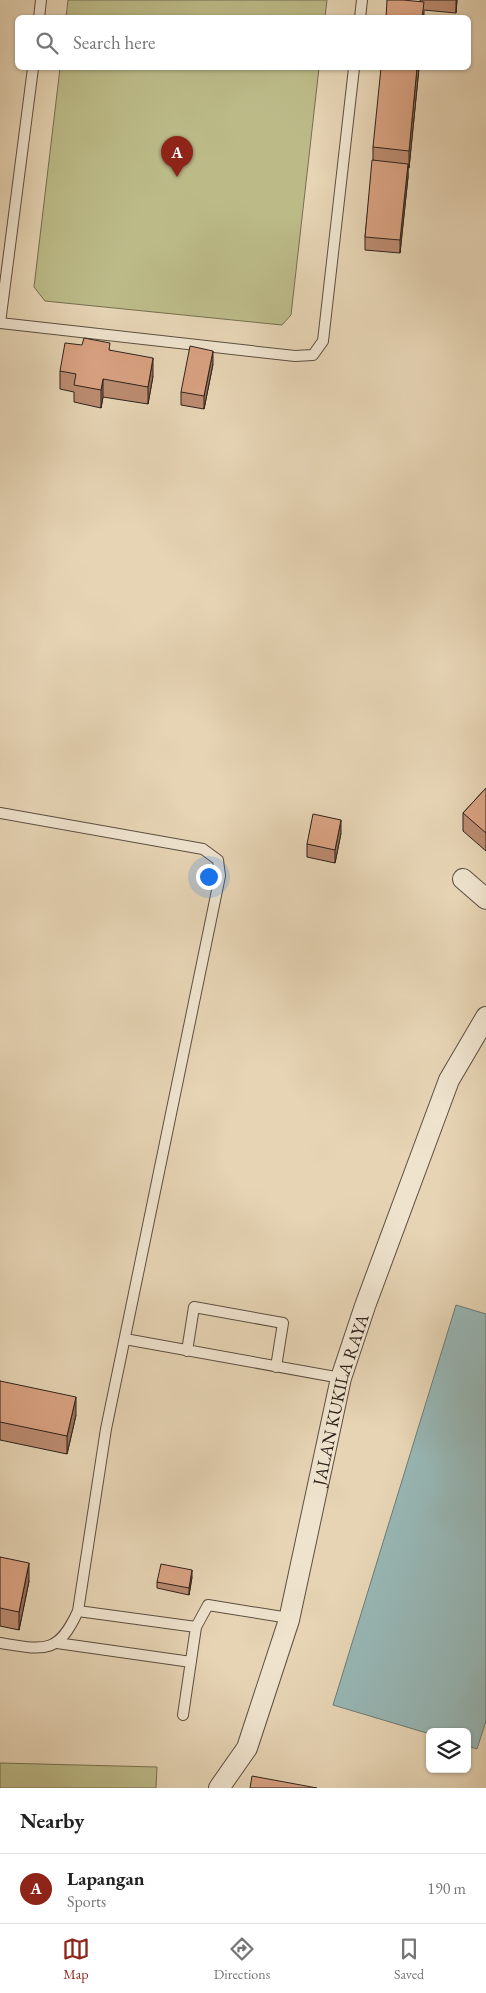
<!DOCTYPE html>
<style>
body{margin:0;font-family:"EB Garamond",serif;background:#f6f6f6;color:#222}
.controls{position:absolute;right:15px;bottom:15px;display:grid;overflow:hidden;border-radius:8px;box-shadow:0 1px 4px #0004}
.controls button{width:45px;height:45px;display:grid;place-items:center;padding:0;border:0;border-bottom:1px solid #e0e0e0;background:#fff;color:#222;font:25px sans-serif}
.you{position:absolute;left:208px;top:876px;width:18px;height:18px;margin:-12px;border:4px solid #fff;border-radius:50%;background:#1a73e8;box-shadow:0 0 0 8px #1a73e833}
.badge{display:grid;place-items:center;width:32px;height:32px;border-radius:50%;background:#8f2418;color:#fff;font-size:16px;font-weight:700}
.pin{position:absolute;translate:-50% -41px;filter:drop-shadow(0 1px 2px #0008)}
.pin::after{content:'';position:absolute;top:26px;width:18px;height:15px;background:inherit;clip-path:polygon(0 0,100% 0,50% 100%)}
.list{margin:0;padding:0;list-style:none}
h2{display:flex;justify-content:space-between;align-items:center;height:65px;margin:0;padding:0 20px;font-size:21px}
h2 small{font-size:16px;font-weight:400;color:#767676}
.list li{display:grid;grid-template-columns:32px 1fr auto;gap:15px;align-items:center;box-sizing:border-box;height:70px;padding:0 20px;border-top:1px solid #e0e0e0}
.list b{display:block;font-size:19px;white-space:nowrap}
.list p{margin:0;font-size:16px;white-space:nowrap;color:#767676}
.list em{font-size:16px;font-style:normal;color:#767676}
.icon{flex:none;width:28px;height:28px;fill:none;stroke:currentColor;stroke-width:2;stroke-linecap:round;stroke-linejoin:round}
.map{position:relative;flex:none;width:486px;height:1788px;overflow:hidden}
.search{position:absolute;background:#fff;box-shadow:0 1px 4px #0004;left:15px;right:15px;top:15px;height:55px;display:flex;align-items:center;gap:12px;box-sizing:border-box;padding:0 18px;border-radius:8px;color:#767676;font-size:19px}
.sheet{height:135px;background:#fff}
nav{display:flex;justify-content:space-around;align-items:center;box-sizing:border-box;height:70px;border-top:1px solid #e0e0e0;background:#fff;font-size:14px;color:#767676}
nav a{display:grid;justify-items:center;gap:2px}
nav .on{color:#8f2418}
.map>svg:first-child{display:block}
.park{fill:#bcbb88;stroke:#756f52}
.water{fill:#98b7b5;stroke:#6e7c77}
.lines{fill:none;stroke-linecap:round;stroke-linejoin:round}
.lane-casing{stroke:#5c4f41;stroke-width:12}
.street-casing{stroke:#5c4f41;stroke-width:22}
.lane{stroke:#efe3ce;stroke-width:10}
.street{stroke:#efe3ce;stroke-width:20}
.wall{fill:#bb8b70;stroke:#2e231b}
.shaded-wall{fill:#98715b;stroke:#2e231b}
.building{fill:#d9a282;stroke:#2e231b}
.labels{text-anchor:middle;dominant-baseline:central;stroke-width:5;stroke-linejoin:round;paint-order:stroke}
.street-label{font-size:18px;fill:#2e231b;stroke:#efe3ce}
</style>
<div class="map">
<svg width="486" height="1788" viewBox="0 0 486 1788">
<rect width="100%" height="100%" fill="#e6d4b4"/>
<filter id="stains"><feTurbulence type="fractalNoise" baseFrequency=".004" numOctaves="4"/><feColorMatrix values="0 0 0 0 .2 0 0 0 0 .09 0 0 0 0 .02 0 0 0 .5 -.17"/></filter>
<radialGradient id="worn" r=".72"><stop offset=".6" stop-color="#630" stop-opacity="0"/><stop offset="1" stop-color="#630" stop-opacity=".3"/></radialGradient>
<path class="park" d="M68,0H327L325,17H66Z
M60,68H319L291,315L282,325L45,301L34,287Z
M0,1763L157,1767L156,1788H0Z"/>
<path class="water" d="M456,1305L486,1314V1721L477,1749L467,1746V1732H430V1734L333,1705Z"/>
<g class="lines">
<g class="lane-casing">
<path id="lane" d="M39,18L41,0
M360,18L362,0
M33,68L0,323L295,356L313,355L323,341L354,68
M0,813L203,849L218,860L220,876L106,1429L78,1611C58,1655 44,1650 0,1643
M125,1339L341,1378
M187,1351L194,1307L283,1323L276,1367
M78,1611L196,1627
M57,1643L191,1662
M183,1715L196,1627L208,1605L289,1618"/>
</g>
<g class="street-casing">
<g id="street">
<path d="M463,879L486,899"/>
<path id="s1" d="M219,1788L247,1748L289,1620L341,1378L365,1306L449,1080L486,1017"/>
</g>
</g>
<use href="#lane" class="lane"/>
<use href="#street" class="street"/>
</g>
<path class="wall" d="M420,0H457L456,13L424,10V18Z
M419,68L409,168H408V177L400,253L365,250V237L373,160V147Z
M110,350L153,376L148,404L103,397L101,408L74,402V392L60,389V371Z
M213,364L204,409L181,405V392Z
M486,788V851L463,831V813Z
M341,833L335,863L307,857V844Z
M0,1381L76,1415L67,1454L0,1440Z
M0,1557L29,1581L19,1630L0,1626Z
M192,1577L189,1595L157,1588V1582Z"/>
<path class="shaded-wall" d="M456,0H457L456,13Z
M417,68H419L409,168V151Z
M408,164V177L400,253V240Z
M213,351V364L204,409V396Z
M153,358V376L148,404V387Z
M103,379V397L101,408V390Z
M341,820V833L335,863V850Z
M76,1397V1415L67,1454V1436Z
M29,1563V1581L19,1630V1612Z
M192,1570V1577L189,1595V1588Z"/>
<path class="building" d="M387,0H403L424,2L422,18H386Z
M381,68H417L409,151L373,147Z
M372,160L408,164L400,240L365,237Z
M84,338L110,343L109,350L153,358L148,387L103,379L101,390L74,385L76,374L60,371L65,343L82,345Z
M190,346L213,351L204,396L181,392Z
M486,788V833L463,813Z
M313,814L341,820L335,850L307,844Z
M0,1381L76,1397L67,1436L0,1422Z
M0,1557L29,1563L19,1612L0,1608Z
M161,1564L192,1570L189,1588L157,1582Z
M252,1776L317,1788H250Z"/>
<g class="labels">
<g class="street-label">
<text stroke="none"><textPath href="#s1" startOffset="410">JALAN KUKILA RAYA</textPath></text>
</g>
</g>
<rect width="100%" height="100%" filter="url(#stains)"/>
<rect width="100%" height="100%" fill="url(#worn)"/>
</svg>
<div class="controls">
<button><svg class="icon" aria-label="layers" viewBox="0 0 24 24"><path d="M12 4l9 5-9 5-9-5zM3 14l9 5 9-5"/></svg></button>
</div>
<div class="you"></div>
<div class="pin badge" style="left:177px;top:177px">A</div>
<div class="search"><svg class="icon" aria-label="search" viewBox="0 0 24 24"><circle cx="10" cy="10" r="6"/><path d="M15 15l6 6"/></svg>Search here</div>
</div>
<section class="sheet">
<h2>Nearby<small></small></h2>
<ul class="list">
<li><span class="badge">A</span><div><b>Lapangan</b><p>Sports</p></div><em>190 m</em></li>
</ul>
</section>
<nav>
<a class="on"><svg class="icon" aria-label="map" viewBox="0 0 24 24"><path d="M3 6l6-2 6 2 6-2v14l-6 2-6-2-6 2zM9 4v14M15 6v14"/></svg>Map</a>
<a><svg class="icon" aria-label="directions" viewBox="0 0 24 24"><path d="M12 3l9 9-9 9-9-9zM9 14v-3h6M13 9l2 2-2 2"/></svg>Directions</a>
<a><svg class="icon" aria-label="saved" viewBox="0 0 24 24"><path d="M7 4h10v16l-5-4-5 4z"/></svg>Saved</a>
</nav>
